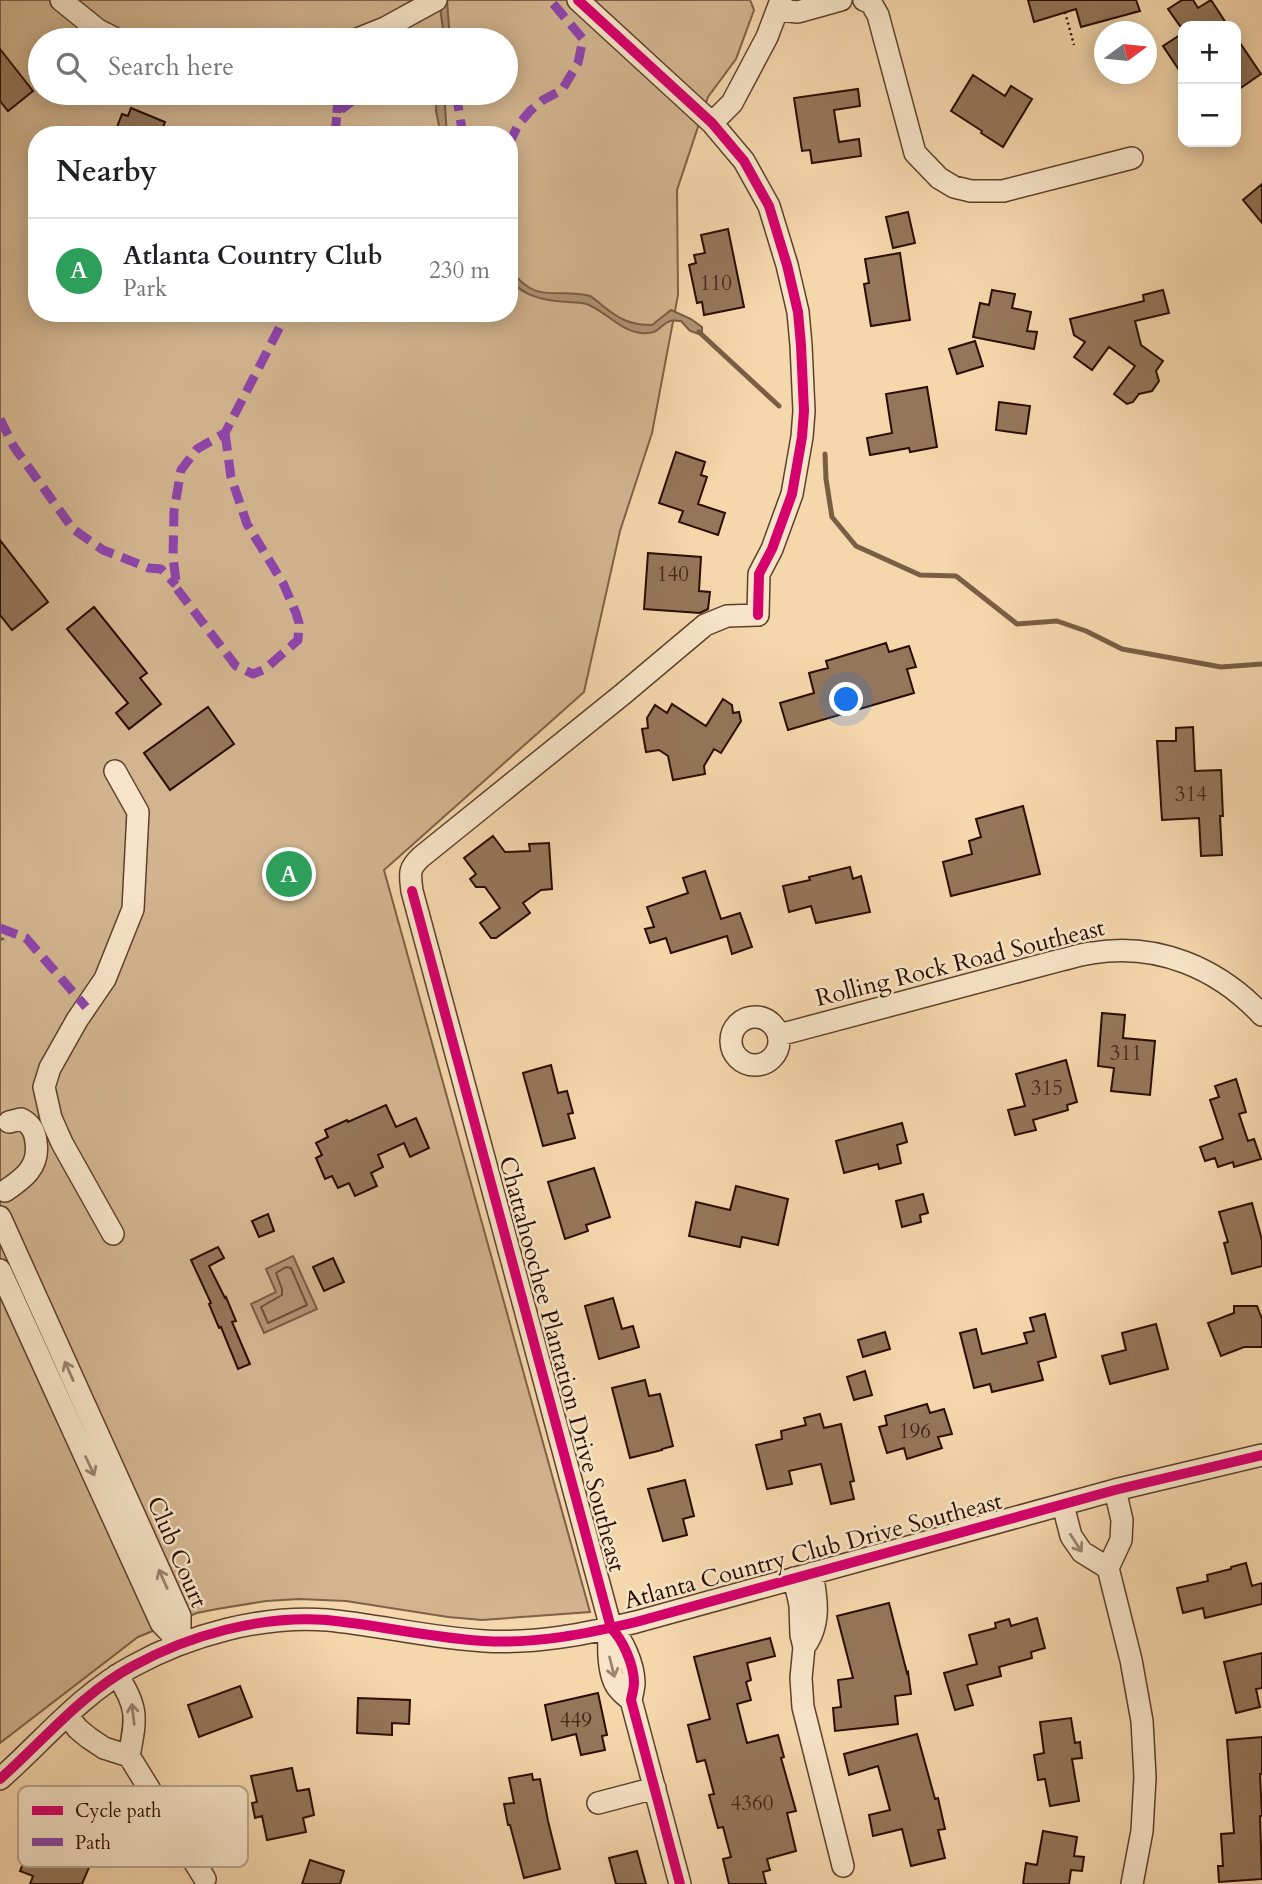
<!DOCTYPE html>
<meta charset="utf-8">
<style>
body{margin:0;font-family:Cardo,serif;background:#f6f6f6;color:#202124}
.controls{position:absolute;right:21px;top:21px;display:grid;overflow:hidden;border-radius:14px;box-shadow:0 4px 18px #0003}
.controls button{width:63px;height:63px;display:grid;place-items:center;padding:0;border:0;border-bottom:2px solid #e0e0e0;background:#fff;color:#202124;font:35px sans-serif}
.compass{position:absolute;left:1094px;top:21px;width:63px;height:63px;border-radius:50%;background:#fff;box-shadow:0 4px 18px #0003;rotate:75deg}
.you{position:absolute;left:847px;top:700px;width:24px;height:24px;margin:-18px;border:5px solid #fff;border-radius:50%;background:#1a73e8;box-shadow:0 0 0 10px #1a73e833}
.badge{display:grid;place-items:center;width:46px;height:46px;border-radius:50%;background:#7c3aed;color:#fff;font-size:23px;font-weight:700}
.pin{position:absolute;translate:-50% -50%;border:4px solid #fff;box-shadow:0 2px 7px #0006}
.list{margin:0;padding:0;list-style:none}
h2{display:flex;justify-content:space-between;align-items:center;height:91px;margin:0;padding:0 28px;font-size:30px}
h2 small{font-size:23px;font-weight:400;color:#757577}
.list li{display:grid;grid-template-columns:46px 1fr auto;gap:21px;align-items:center;box-sizing:border-box;height:105px;padding:0 28px;border-top:2px solid #e0e0e0}
.list b{display:block;font-size:26px;white-space:nowrap}
.list p{margin:0;font-size:23px;white-space:nowrap;color:#757577}
.list em{font-size:23px;font-style:normal;color:#757577}
.icon{flex:none;width:38px;height:38px;fill:none;stroke:currentColor;stroke-width:2;stroke-linecap:round;stroke-linejoin:round}
.map{position:relative;flex:none;width:1262px;height:1884px;overflow:hidden}
.search{position:absolute;background:#fff;box-shadow:0 4px 18px #0003;left:28px;top:28px;width:490px;height:77px;display:flex;align-items:center;gap:18px;box-sizing:border-box;padding:0 24px;border-radius:38px;color:#757577;font-size:26px}
.panel{position:absolute;background:#fff;box-shadow:0 4px 18px #0003;left:28px;top:126px;width:490px;height:196px;border-radius:28px}
.map>svg:first-child{display:block}
.green{fill:#d2b58f;stroke:#7e6148;stroke-width:2;fill-rule:evenodd}
.water{fill:#b09272;stroke:#7a5d45;stroke-width:2}
.lines{fill:none;stroke-linecap:round;stroke-linejoin:round}
.shore{stroke:#6d503a;stroke-width:2}
.stream{stroke:#7a5d45;stroke-width:5}
.building{fill:#94765a;stroke:#2a0d01;stroke-width:2}
.minor-casing{stroke:#5d402c;stroke-width:24}
.path{stroke:#2a0d01;stroke-width:2.5;stroke-dasharray:2 3.5;stroke-linecap:butt}
.minor{stroke:#f8e5c9;stroke-width:21}
.quiet{stroke:#8e44ad;stroke-width:9;stroke-dasharray:18 9;stroke-linecap:butt}
.cycleway-casing{stroke:#f8e5c9;stroke-width:15}
.cycleway{stroke:#d6006c;stroke-width:10}
.oneway{stroke:#9b846f}
.labels{text-anchor:middle;dominant-baseline:central;stroke-width:5;stroke-linejoin:round;paint-order:stroke}
.number-label{font-size:21px;fill:#442717}
.street-label{font-size:24px;fill:#2a0d01;stroke:#f8e5c9}
.key{fill:#f8e5c9;stroke:#baa48d;stroke-width:2}
.key-label{font-size:19px;fill:#2a0d01}
</style>
<div class="map">
<svg width="1262" height="1884" viewBox="0 0 1262 1884">
<rect width="100%" height="100%" fill="#f5d7ac"/>
<filter id="stains"><feTurbulence type="fractalNoise" baseFrequency=".00286" numOctaves="4"/><feColorMatrix values="0 0 0 0 .2 0 0 0 0 .09 0 0 0 0 .02 0 0 0 .5 -.17"/></filter>
<radialGradient id="worn" r=".72"><stop offset=".6" stop-color="#630" stop-opacity="0"/><stop offset="1" stop-color="#630" stop-opacity=".3"/></radialGradient>
<path class="green" d="M0,0H750L754,10L736,59L708,97L677,190L678,295L652,433L620,531L584,692L384,870L590,1612L482,1620L448,1617L346,1601L299,1599L266,1601L217,1609L197,1613L138,1637L0,1743V940L4,939L0,938ZM40,40H506V93H40ZM37,135H509V313H37Z"/>
<path class="water" d="M439,0H447L450,40H440L443,29Z
M437,93H444L447,135H441L436,111Z
M509,226L513,241L511,270C537,306 557,287 590,296C594,298 599,303 603,306C620,320 631,325 652,325L671,310L691,319L702,327V335L690,331L681,321C677,321 673,320 670,321C658,325 661,335 641,333C621,331 607,313 589,305C582,302 575,303 568,302C546,301 524,297 509,279Z
M293,1256L317,1309L264,1333L251,1304L276,1292L266,1269Z"/>
<g class="lines">
<path class="shore" d="M286,1267L291,1268L307,1305L268,1323L261,1307L282,1295V1289L276,1273Z"/>
<path class="stream" d="M699,332L779,406
M825,454L826,479L832,517L856,546L920,575L956,576L1017,624L1057,621L1086,631L1122,649L1221,667L1262,664"/>
</g>
<path class="building" d="M1028,0H1136L1140,11L1081,27L1076,9L1034,22Z
M1182,0H1193L1198,8L1211,0L1228,26H1180L1168,9Z
M1183,33V76L1163,46Z
M1236,37L1261,74L1236,91Z
M0,49L33,91L8,111L0,101Z
M973,75L1005,96L1011,86L1032,99L1003,147L981,133L982,131L951,111Z
M858,89L860,106L834,110L839,142L859,139L861,156L812,163L810,150L802,151L794,98Z
M131,108L165,122L160,135H114L122,114L128,116Z
M1262,184V223L1243,200Z
M908,212L915,243L893,248L886,217Z
M728,229L744,307L704,315L702,302L697,303L689,265L696,263L694,255L705,253L701,235Z
M900,253L910,320L871,326L864,284L869,283L865,259Z
M992,290L1015,294L1012,308L1031,312L1027,331L1037,332L1034,349L973,337L980,303L989,305Z
M1163,290L1169,313L1135,321L1141,345L1163,361L1156,371L1159,381L1152,391L1139,394L1133,402L1127,404L1114,394L1135,366L1109,347L1092,370L1074,357L1085,342L1074,335L1070,319L1144,301L1143,295Z
M975,341L983,366L957,374L949,349Z
M927,387L937,447L910,452L909,448L870,455L867,438L892,433L886,394Z
M999,402L1030,406L1026,434L996,430Z
M676,452L705,462L701,475L707,477L698,504L725,513L718,535L679,522L683,511L659,503Z
M0,540L48,602L12,630L0,615Z
M648,553L701,557L699,591L710,592L708,609L700,613L644,609Z
M94,607L147,673L140,678L161,704L129,729L116,713L128,703L67,629Z
M886,643L889,652L909,646L916,667L907,669L914,693L788,730L780,703L814,693L809,673L828,668L826,661Z
M723,699L732,705L733,713L739,712L741,721L721,753L714,749L704,766L705,774L673,780L668,756L659,750L646,752L642,729L648,728L647,718L655,705L667,713L672,704L706,726Z
M208,707L234,744L170,790L144,753Z
M1193,727L1195,771L1221,770L1223,816H1220L1222,855L1201,856L1199,818L1162,820L1157,741H1176V728Z
M1023,806L1040,874L951,896L943,862L972,854L969,841L981,837L976,819Z
M493,836L505,852L530,851L529,844L549,843L552,889L541,890L523,903L530,913L496,938H491L480,923L500,908L485,887H476L470,879L476,874L464,858Z
M850,867L853,879L861,876L870,912L816,923L811,906L789,912L783,886L810,880L809,877Z
M705,871L721,919L740,913L752,947L732,954L727,936L671,953L666,938L650,943L645,929L654,927L647,907L688,893L683,878Z
M1102,1013L1125,1015L1123,1038L1155,1041L1150,1095L1111,1091L1114,1068L1098,1066Z
M1066,1060L1077,1102L1067,1105L1068,1110L1033,1120L1036,1130L1015,1135L1008,1110L1025,1106L1016,1074Z
M551,1065L558,1093L567,1091L573,1113L568,1114L575,1138L543,1146L523,1073Z
M1236,1079L1246,1112L1239,1114L1248,1141L1254,1139L1261,1159L1234,1167L1233,1162L1218,1167L1215,1158L1205,1161L1200,1147L1223,1139L1210,1100L1219,1097L1215,1086Z
M386,1105L396,1127L416,1118L429,1148L410,1157L404,1143L378,1155L383,1167L371,1173L377,1186L355,1196L349,1183L338,1188L332,1176L325,1179L316,1158L322,1155L316,1143L328,1137L325,1130L347,1120L348,1122Z
M902,1123L907,1142L897,1145L901,1163L879,1169L878,1164L844,1173L836,1141Z
M594,1168L610,1217L586,1225L588,1231L565,1239L548,1182Z
M736,1186L788,1199L778,1245L742,1237L740,1247L689,1236L696,1202L730,1210Z
M923,1194L928,1213L920,1215L921,1222L902,1227L896,1201Z
M1252,1203L1262,1240V1266L1232,1274L1224,1243L1228,1242L1219,1212Z
M268,1214L274,1231L259,1237L252,1221Z
M218,1247L224,1258L209,1266L225,1298L226,1297L236,1321L232,1322L250,1364L238,1369L221,1327L219,1328L209,1304L211,1303L191,1260Z
M333,1258L344,1282L324,1291L313,1267Z
M613,1298L622,1329L633,1326L639,1347L599,1359L585,1306Z
M1234,1306H1257L1262,1319V1347H1244L1221,1356L1208,1323L1234,1313Z
M1045,1314L1056,1357L1038,1362L1043,1380L992,1392L990,1384L974,1388L960,1333L976,1329L982,1354L1027,1343L1024,1333L1034,1331L1030,1318Z
M1156,1324L1168,1369L1110,1384L1102,1356L1126,1350L1122,1333Z
M885,1332L890,1349L863,1357L858,1340Z
M865,1371L872,1395L854,1400L847,1377Z
M645,1380L649,1396L660,1394L673,1446L662,1449V1450L630,1458L612,1388Z
M927,1404L930,1413L944,1409L952,1434L938,1437L942,1448L907,1459L904,1448L887,1453L879,1427L887,1425L885,1416Z
M820,1414L824,1428L841,1424L854,1481L850,1482L854,1499L831,1504L821,1464L789,1471L792,1484L767,1489L756,1445L782,1439L781,1431L806,1425L804,1418Z
M685,1480L694,1516L683,1519L687,1535L663,1541L648,1489Z
M1246,1563L1252,1586L1262,1583V1604L1205,1618L1203,1608L1183,1613L1177,1588L1208,1581L1207,1575L1231,1569V1567Z
M889,1603L907,1673L908,1672L911,1694L895,1696L898,1724L835,1731L833,1708L841,1707L838,1680L853,1678L837,1616Z
M1037,1618L1045,1648L1031,1652L1032,1658L999,1667L1001,1676L967,1685L973,1705L955,1710L944,1673L977,1664L969,1635L996,1628L995,1623L1009,1619L1011,1626Z
M770,1638L775,1656L747,1663L751,1680L746,1682L751,1700L737,1704L747,1743L778,1735L784,1757L781,1758L796,1811L787,1813L796,1851L767,1859L770,1870L763,1872L766,1884H729L723,1859L731,1857L723,1827L718,1828L709,1795L714,1794L705,1760L697,1762L688,1725L710,1719L694,1657Z
M1262,1653V1688L1256,1689L1260,1707L1236,1713L1224,1662Z
M240,1686L252,1717L199,1737L188,1705Z
M598,1693L607,1735L602,1736L605,1750L581,1755L576,1734L552,1740L545,1705Z
M358,1698L410,1700L409,1724L392,1723V1735L357,1733Z
M1071,1718L1075,1743L1080,1742L1082,1758L1072,1759L1079,1801L1050,1806L1045,1779L1038,1780L1034,1755L1044,1753L1040,1722Z
M917,1734L935,1799L938,1798L945,1829L938,1830L945,1858L911,1866L902,1829L873,1836L869,1815L890,1810L878,1766L849,1775L844,1754Z
M1262,1737V1774H1260L1262,1816H1260L1262,1879L1219,1882L1218,1866H1223L1221,1834L1234,1833L1227,1740Z
M292,1768L297,1791L309,1789L314,1815L303,1818L306,1832L267,1840L262,1816L255,1818L252,1803L257,1802L251,1776Z
M532,1774L533,1780L540,1779L548,1821L560,1869L524,1878L510,1825H508L504,1804L514,1803L509,1778Z
M1043,1831L1077,1837L1074,1856L1084,1857L1082,1871L1071,1870L1069,1884H1023L1026,1863L1037,1865Z
M31,1844L44,1849L46,1844L79,1857L78,1861L90,1865L82,1884H30L33,1876L20,1871Z
M637,1851L646,1884H616L609,1858Z
M310,1860L344,1871L340,1884H302Z"/>
<g class="lines">
<g class="minor-casing">
<path id="minor" d="M61,0L98,30L118,40
M578,0L712,123L744,161L769,206L787,265L798,312L801,345L804,411L802,437L792,494L772,549L759,574L758,615L727,616L705,625L623,694L421,857C408,869 410,874 412,891L611,1628C623,1640 634,1665 634,1683C634,1688 632,1695 631,1700L680,1884
M864,0L871,3L878,15L915,153L939,178L954,187L971,191H1003L1132,158
M778,10L798,12L841,0
M355,40L385,28L436,0
M712,123L732,103L767,37L781,0
M731 1041a24 24 0 1 1 48 0a24 24 0 1 1-48 0Z
M779,1035L1061,960C1071,958 1081,954 1092,953C1157,942 1218,968 1262,1015
M5,1191C23,1179 40,1167 36,1142C35,1131 31,1124 21,1119L9,1122
M0,1217L180,1616V1643
M113,1234L62,1143L51,1118L44,1087L50,1068L77,1020L105,979L133,909L138,812L115,771
M0,1270L161,1623L180,1643
M1115,1490L1122,1520L1121,1540L1108,1568L1131,1660L1142,1721L1145,1777L1142,1831L1132,1884
M1063,1505L1071,1536L1082,1552L1108,1568
M794,1578L800,1605L801,1635L804,1647L801,1678L803,1707L843,1866
M611,1628C607,1643 608,1676 618,1688C622,1693 627,1697 631,1700
M804,1647C821,1625 817,1599 812,1573
M117,1675C139,1708 136,1719 129,1756
M67,1715L78,1729L89,1738L104,1748L129,1756L205,1879
M0,1779C43,1741 82,1693 133,1666C189,1635 262,1615 327,1620C379,1625 431,1638 484,1641C536,1644 586,1634 636,1622L1115,1490L1262,1455
M598,1803L655,1788"/>
</g>
<path class="path" d="M1065,12L1074,45"/>
<use href="#minor" class="minor"/>
<path class="quiet" d="M456,93L463,135
M337,113L338,93
M335,135L337,113L351,102L366,93
M509,144L518,125L530,111L543,100L562,90L578,63L583,39L550,0
M0,419L14,447L73,529L103,550L149,568L161,569L176,585
M225,433L231,477L247,524L283,583L296,613L299,623L298,640L265,669L253,674L236,666L177,589L173,557L174,511L181,470L197,449L225,433L287,313
M0,928L26,938L86,1007"/>
<g class="cycleway-casing">
<path id="cycleway" d="M578,0L712,123L744,161L769,206L787,265L798,312L801,345L804,411L802,437L792,494L772,549L759,574L758,615
M412,891L611,1628C623,1640 634,1665 634,1683C634,1688 632,1695 631,1700L680,1884
M0,1779C43,1741 82,1693 133,1666C189,1635 262,1615 327,1620C379,1625 431,1638 484,1641C536,1644 586,1634 636,1622L1115,1490L1262,1455"/>
</g>
<use href="#cycleway" class="cycleway"/>
</g>
<defs><path id="oneway-shaft" d="M-6 0H5M1.5-3L5.5 0L1.5 3" fill="none" stroke-width="1.6" stroke-linecap="round" stroke-linejoin="round" transform="scale(1.75)"/></defs>
<g class="oneway">
<use href="#oneway-shaft" transform="translate(69 1371) rotate(-114)"/>
<use href="#oneway-shaft" transform="translate(90 1466) rotate(65)"/>
<use href="#oneway-shaft" transform="translate(1076 1543) rotate(57)"/>
<use href="#oneway-shaft" transform="translate(163 1579) rotate(-114)"/>
<use href="#oneway-shaft" transform="translate(612 1667) rotate(76)"/>
<use href="#oneway-shaft" transform="translate(133 1714) rotate(-97)"/>
</g>
<g class="labels">
<g class="number-label">
<text x="716" y="283">110</text>
<text x="673" y="574">140</text>
<text x="1191" y="794">314</text>
<text x="1126" y="1053">311</text>
<text x="1047" y="1088">315</text>
<text x="915" y="1431">196</text>
<text x="576" y="1720">449</text>
<text x="752" y="1803">4360</text>
</g>
<g class="street-label">
<text transform="translate(960 963) rotate(-14)">Rolling Rock Road Southeast</text>
<text transform="translate(562 1364) rotate(75)">Chattahoochee Plantation Drive Southeast</text>
<text transform="translate(813 1551) rotate(-15)">Atlanta Country Club Drive Southeast</text>
<text transform="translate(177 1552) rotate(67)">Club Court</text>
</g>
</g>
<rect x="18" y="1786" width="230" height="81" rx="10" class="key"/>
<rect x="32" y="1806" width="31" height="9" fill="#d6006c"/>
<rect x="32" y="1838" width="31" height="8" fill="#8e44ad"/>
<g class="key-label">
<text x="75" y="1817">Cycle path</text>
<text x="75" y="1849">Path</text>
</g>
<rect width="100%" height="100%" filter="url(#stains)"/>
<rect width="100%" height="100%" fill="url(#worn)"/>
</svg>
<div class="controls">
<button>+</button>
<button>−</button>
</div>
<svg class="compass" viewBox="-18 -18 36 36"><path d="M0-13l5 13h-10z" fill="#e53935"/><path d="M0 13l5-13h-10z" fill="#757577"/></svg>
<div class="you"></div>
<div class="pin badge" style="left:289px;top:874px;background:#2e9e5b">A</div>
<div class="search"><svg class="icon" aria-label="search" viewBox="0 0 24 24"><circle cx="10" cy="10" r="6"/><path d="M15 15l6 6"/></svg>Search here</div>
<section class="panel">
<h2>Nearby<small></small></h2>
<ul class="list">
<li><span class="badge" style="background:#2e9e5b">A</span><div><b>Atlanta Country Club</b><p>Park</p></div><em>230 m</em></li>
</ul>
</section>
</div>
